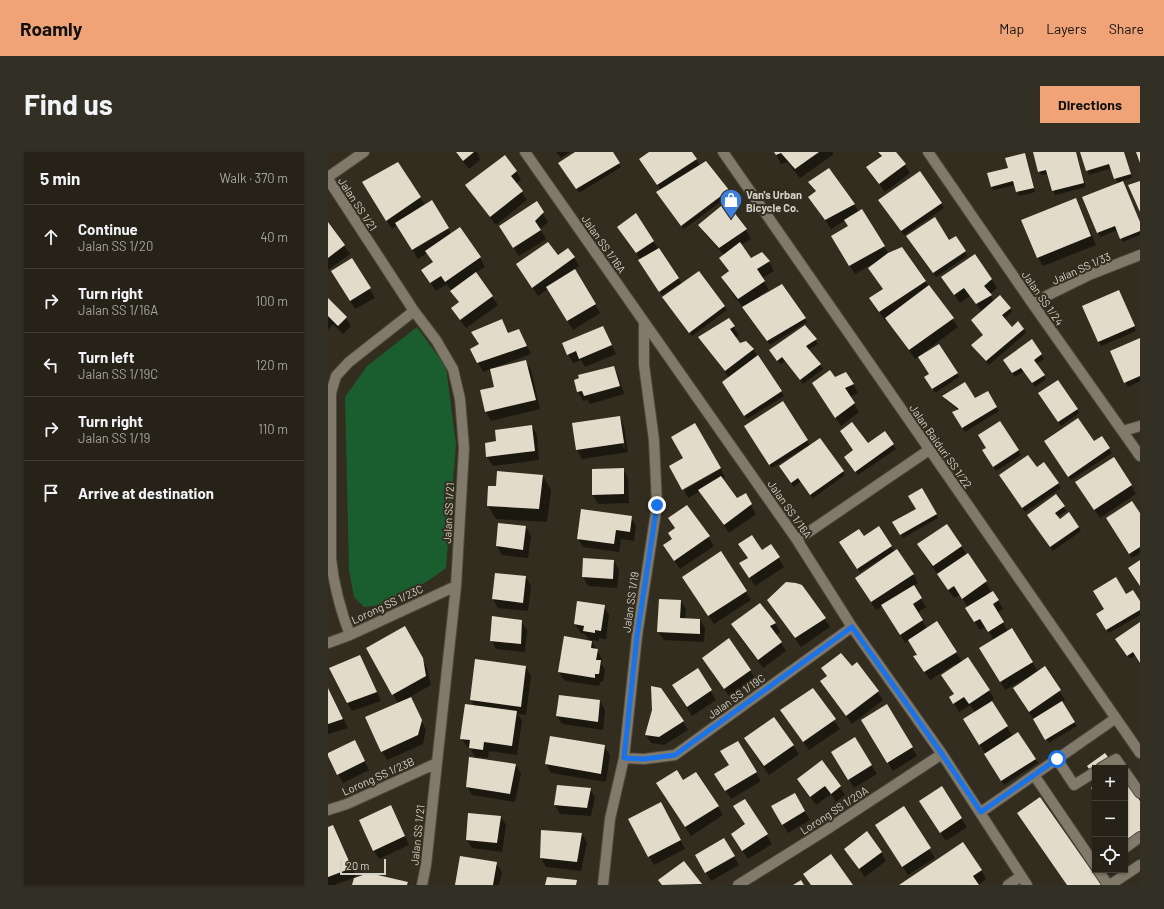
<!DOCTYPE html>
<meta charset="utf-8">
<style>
body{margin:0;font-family:Barlow,sans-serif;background:#322f24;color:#f1f3f6}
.controls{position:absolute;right:12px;bottom:12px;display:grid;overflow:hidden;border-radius:0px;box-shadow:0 1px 3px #0004}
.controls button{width:36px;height:36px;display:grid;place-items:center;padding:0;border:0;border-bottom:1px solid #423f36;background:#262217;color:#f1f3f6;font:20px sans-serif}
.scale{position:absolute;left:12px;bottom:10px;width:46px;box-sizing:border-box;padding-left:4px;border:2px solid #d4d1c8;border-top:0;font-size:11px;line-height:14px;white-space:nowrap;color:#d4d1c8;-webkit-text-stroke:3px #332d1f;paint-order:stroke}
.stop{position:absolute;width:12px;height:12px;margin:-9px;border:3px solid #1a73e8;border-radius:50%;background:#fff}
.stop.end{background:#1a73e8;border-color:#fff;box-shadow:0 1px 4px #0008}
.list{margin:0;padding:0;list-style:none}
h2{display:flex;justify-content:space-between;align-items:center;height:52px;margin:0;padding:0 16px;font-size:17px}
h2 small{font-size:13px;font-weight:400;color:#a4a4a1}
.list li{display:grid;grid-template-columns:26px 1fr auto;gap:12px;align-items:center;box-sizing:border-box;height:64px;padding:0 16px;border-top:1px solid #423f36}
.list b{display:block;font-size:15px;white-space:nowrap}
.list p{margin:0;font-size:13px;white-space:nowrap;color:#a4a4a1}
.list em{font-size:13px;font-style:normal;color:#a4a4a1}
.icon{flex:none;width:22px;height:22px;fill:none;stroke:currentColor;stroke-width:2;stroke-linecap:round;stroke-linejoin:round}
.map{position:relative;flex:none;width:812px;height:733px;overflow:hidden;border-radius:0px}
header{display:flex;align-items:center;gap:24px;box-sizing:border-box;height:56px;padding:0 20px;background:#efa377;color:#111}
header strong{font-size:19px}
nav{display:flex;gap:22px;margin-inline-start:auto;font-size:14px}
.intro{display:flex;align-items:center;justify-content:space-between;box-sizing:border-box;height:96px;padding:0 24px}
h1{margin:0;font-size:28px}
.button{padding:10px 18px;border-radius:0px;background:#efa377;color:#111;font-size:14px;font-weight:700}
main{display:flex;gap:24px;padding:0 24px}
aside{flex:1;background:#262217;border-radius:0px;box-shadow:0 1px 3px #0004}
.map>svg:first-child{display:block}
.green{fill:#1a5d2f}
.shadow{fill:#0007;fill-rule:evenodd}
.building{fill:#e3dbc9}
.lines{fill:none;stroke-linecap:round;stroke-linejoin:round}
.minor-casing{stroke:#4f4a3e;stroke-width:12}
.minor{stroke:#817a6a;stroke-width:10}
.route{stroke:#1a73e8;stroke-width:5}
.labels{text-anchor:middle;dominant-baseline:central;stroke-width:4;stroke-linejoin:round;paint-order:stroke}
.poi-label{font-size:11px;font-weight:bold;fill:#d4d1c8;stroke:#332d1f;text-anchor:start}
.street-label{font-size:11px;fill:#d4d1c8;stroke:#332d1f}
</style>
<header>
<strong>Roamly</strong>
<nav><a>Map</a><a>Layers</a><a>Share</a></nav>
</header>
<div class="intro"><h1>Find us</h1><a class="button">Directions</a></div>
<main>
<aside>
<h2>5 min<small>Walk · 370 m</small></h2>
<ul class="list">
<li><svg class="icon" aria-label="ahead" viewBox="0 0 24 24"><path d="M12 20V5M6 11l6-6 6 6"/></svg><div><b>Continue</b><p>Jalan SS 1/20</p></div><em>40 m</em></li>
<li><svg class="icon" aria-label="right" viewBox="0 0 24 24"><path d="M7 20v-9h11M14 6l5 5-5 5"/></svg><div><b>Turn right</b><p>Jalan SS 1/16A</p></div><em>100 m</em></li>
<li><svg class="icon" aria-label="left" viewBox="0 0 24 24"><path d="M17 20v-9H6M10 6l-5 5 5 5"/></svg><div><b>Turn left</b><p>Jalan SS 1/19C</p></div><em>120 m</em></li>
<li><svg class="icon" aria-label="right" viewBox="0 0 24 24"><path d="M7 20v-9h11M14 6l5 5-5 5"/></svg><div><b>Turn right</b><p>Jalan SS 1/19</p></div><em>110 m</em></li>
<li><svg class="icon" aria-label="arrive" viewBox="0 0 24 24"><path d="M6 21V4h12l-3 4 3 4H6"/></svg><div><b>Arrive at destination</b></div></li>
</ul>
</aside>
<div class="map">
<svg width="812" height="733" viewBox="0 0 812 733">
<rect width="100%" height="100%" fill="#332d1f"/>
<path class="green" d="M89,175L118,215L128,292L118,416L100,429L54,453L36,455L26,445L21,418L17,245L39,214Z"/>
<path class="shadow" d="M127,0H149L152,8L141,17Z
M228,0H242L233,6Z
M248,0H283L293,15L251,41L234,15Z
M323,0H363L372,14L400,39L402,43L356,77L331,44L333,38L312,8Z
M447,0H504L506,2L472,26L459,10L453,12Z
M549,0H567L582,21L557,40L539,15L553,5Z
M706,0H748L758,35L727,43L720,22L713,23L711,19Z
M753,0H796L804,26L794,29L812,70V83L795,90L789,78L772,85L755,46L790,32L784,16L761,23Z
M697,2L699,6L707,40L691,44L687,33L666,38L663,34Z
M501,17L561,102L597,129L630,175L587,207L559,167L557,168L547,155L542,147L556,138L542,117L548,110L527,122L509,93L522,75L518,68L503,77L487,54L488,40L482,31Z
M188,19L193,28L188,32L199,48L168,73L144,42L139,33Z
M592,21L616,56L576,83L553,52Z
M40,39L92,45L97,53L104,49L123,82L131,76L152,106L157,115L147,121L170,153L138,176L124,157L131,151L119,132L108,139L100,127L105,111L99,101L90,107L69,73L64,77Z
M747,47L752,56L768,93L715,114L710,106L695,68Z
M208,51L220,70L212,77L218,87L191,104L177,83Z
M398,52L418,78L423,87L413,93L423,107L433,101L441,110L446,119L434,126L441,138L432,143L433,145L477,166L479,170L442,193L399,134L394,125L401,120L392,107L396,103L377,82L372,73Z
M0,72L22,102L0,118Z
M296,84L325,89L354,132L370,120L399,158L364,184L338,149L350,135L349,133L334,143L313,113V108Z
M628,85L639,104L608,125L582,88L621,89Z
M230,105H246L251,114L246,118L272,161L245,178L220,137L210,144L195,121Z
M24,108L47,146L27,157L9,128Z
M663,127L669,136L662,142L666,150L682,156L684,160L676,167L684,176L696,177L698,181L661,213L647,197L656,184L644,169L654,160L646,148H645L642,144L632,151L620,134Z
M793,143L808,179L773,194L770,190Z
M0,148L18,166L23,174L15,182L5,172L0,178Z
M174,168L181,182L191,178L203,202L168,215V217L197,209L203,218L212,257L163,269L158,260L153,239L167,236L163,217L155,220L143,197L152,193Z
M400,168L411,183L407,186L412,192L425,197L456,244L419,267L397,234L401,226L372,185Z
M477,174L490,192L480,198L495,217L475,232L458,209L452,212L444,202Z
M275,175L288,202L257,215L253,208L245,211L240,202Z
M812,187V229L800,235L783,200Z
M704,189L716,207L708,212L718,227L707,235L696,219L687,225L678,212Z
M285,215L290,223L296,242L262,252L260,248L255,249L250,240L247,229Z
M629,221L631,225L607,241L598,225L602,222Z
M507,226L525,232L530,241L522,245L531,260L513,274L485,232Z
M659,240L671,259L637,280L626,261L630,258L618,248L615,244L647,248Z
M714,246L749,257L751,261L733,274Z
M291,265L296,274L300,300L254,307L249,298L245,272ZM292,273H294L297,296H295Z
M671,270L693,303L668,319L658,303L659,296Z
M204,274L209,283L211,308L165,314L159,305L158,292L169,290Z
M420,278L479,288L482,294L515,319L517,323L485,346L473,329L466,335L454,319L479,296L478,295L444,316Z
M556,280L568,297L530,323L520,309L539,292Z
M773,285L784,301L743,328L719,294L766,291Z
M716,311L733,336L697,360L675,327L708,316Z
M295,317L300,326L301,351L270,352L265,343Z
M393,317L397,325L394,327L409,347L417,343L428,362L401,381L372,339L360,346L356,338Z
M170,321L215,324L223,338L219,370L168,367L160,354L169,335Z
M803,333L808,342L772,366L754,339Z
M593,337L610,366L575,386L566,371L589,357Z
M359,354L386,394L352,417L336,394L345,388L347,377L341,367Z
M736,355L738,359L729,365L732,369L751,375L753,379L725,399L703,367Z
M812,363V401L804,406L781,370Z
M303,365L308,374L306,389L293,387L291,400L255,395L250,386Z
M171,372L198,375L203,384L200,406L174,403L169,394Z
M619,373L663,439L658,443V444L670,448L675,457L669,461L680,480L684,478L710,520L717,516L737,548L734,550L749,574L721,591L691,545L699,528L698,526L677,538L652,496L666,488L658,475L652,478L644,465L640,455L632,443L626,446L595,401Z
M551,376L566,399L532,420L515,394L536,386Z
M443,393L456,415L427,434L418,420L420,406L416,401L434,399Z
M286,409L291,418L289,436L260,434L255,425Z
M585,422L590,431L585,434L598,455L589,461L599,477L628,500L634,510L661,538L666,547L663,549L685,585L690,582L710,611L676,633L642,576L648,561L642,553L631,560L622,545L626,542L614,523L628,514L627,512L602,528L592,513L590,503L581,488L577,491L555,454L548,458L533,435Z
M198,425L203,434L200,459L170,456L165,447Z
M360,434L418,440L423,448L386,472Z
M474,434L502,475L473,495L440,449Z
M798,444L812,451V463L781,481L769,463Z
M353,449L358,457L357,467L372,468L377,476L376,490L336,488L330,480Z
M276,454L281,463L278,487L271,486V489L263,488L274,507V512L277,518L275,530H272L271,534L237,529L231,520L262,489L257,482L253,481L247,472Z
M193,469L199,478L197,500L168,497L163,488Z
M447,471L452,480L448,483L458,499L435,516L409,481L404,473Z
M812,471V510L808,503L802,507L791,491Z
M76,475L99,516L103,533L82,545L98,578L95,592L59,608L54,599L70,551L39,496Z
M32,504L53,549L24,559L19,550Z
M529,511L555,548L524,572L498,538L493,530L523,516Z
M198,515L203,524L198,563L190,562L194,569L189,603L161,599L160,606L147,605L142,596L139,595L134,587L147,554L143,548Z
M380,515L422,518L427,527L402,545Z
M369,518L388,548L364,564L345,534Z
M0,536L20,576L0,582Z
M485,537L512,577L481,598L454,559Z
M272,549L277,558L275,578L234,572L229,564Z
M559,553L589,604L565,619L534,568Z
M355,569L360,578L336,593L323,591L318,583Z
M417,587L465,593L471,602L441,623Z
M527,587L549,622L526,636L510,609Z
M409,590L433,629L403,647L388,622L402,614Z
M276,594L282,603L278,630L223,621L218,612Z
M31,598L41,618L15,631L0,602Z
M494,610L517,643L508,650L503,642L488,653L470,627Z
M188,613L193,622L187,650L144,643L139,634Z
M355,629L390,655L395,663L363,684L334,640Z
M230,634L262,637L267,645L263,664L232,662L227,653Z
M613,636L639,675L618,689L597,658Z
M466,642L482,668L460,681L444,655Z
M416,648L444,692L420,707L409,691L418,673Z
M63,654L81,693L51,707L46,699Z
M575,656L607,706L580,723L548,673Z
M338,660L357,697L326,713L321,704Z
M173,665L178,673L174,700L144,696L139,688Z
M5,674L29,726L41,722L80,731L81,733H25L28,725L6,733H0V676Z
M254,682L259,691L253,719L218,715L213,706Z
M395,687L411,713L383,729L368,703Z
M517,697L553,700L558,709L537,725Z
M356,710L373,733H335L332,728Z
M168,711L174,720L171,733H128Z
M653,718L658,727L650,733H573Z"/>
<path class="building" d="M128,0H146L135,9Z
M247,0H285L292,11L248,37L230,11Z
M321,0H364L369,7L329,33L311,7Z
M446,0H491L467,17L453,1L448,3Z
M550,0H568L578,12L551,32L538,15L554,4Z
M705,0H748L756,31L724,39L718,18L710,20Z
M752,0H796L803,22L786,27L781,12L758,19Z
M808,0H812V11Z
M697,1L706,36L688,40L685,29L663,35L659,21L680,16L677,6Z
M177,3L189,19L183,24L195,39L162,65L137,33Z
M378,9L401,38L353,74L328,40Z
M70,10L93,45L58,69L34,30Z
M501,16L527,52L497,68L480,45L488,39L480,30Z
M592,19L614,51L573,79L550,48Z
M795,29L812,70V79L792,87L787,74L769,81L754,45Z
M812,29V60L800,33Z
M748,46L763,84L709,106L693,68Z
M104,48L121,76L84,98L67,71Z
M209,49L216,60L207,69L213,78L185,96L171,74Z
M398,50L419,77L391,96L370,73Z
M534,57L557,94L521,114L503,84L520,74L516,68Z
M308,61L326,89L308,101L289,75Z
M607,65L621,88L628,84L638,99L605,121L578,84Z
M0,70L17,93L0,106Z
M132,75L153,105L117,130L113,124L102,131L93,118L105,110L97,99Z
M220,90L230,103L240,96L247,105L204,136L188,112Z
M412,90L423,106L434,100L442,109L429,117L437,129L410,147L393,125L401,119L391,106Z
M574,95L598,129L551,160L541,146L555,137L540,116L560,101Z
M331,96L351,126L331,140L310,108Z
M647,102L664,127L656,134L664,143L648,152L636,136L626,143L613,125Z
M24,106L43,136L22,149L3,119Z
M247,117L268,152L239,169L218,135Z
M371,119L397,154L361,181L334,145Z
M148,120L165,144L132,168L123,156L131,150L122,139Z
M454,132L478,166L439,189L414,155Z
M601,133L626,166L581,198L557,166Z
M791,138L807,174L770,190L754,154Z
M672,143L683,156L674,163L684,175L690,169L696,177L658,209L643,193L655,183L643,168Z
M0,146L19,165L10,174L0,164Z
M401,166L407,174L402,177L412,191L418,189L426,197L397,219L370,185Z
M174,167L180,181L191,177L199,194L149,211L142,197L151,192L143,180Z
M477,173L489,187L478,194L493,212L472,228L454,205L449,209L441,198Z
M275,174L284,193L251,207L248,199L239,203L234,191Z
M812,186V224L796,231L782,199Z
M704,187L714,202L706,208L717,223L704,231L693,216L684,221L675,208Z
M611,192L630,221L604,237L596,225L601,222L590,205Z
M430,203L454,239L416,264L394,230Z
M198,208L208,248L157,260L152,238L166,235L162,217Z
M286,214L292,234L256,244L254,239L249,240L246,228L251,226L250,223Z
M502,218L507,225L518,220L526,232L517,236L527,251L507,266L484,231Z
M730,228L750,257L730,270L710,241Z
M637,230L647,246L660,239L669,255L634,276L624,260L631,257L614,244Z
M455,249L480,288L441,313L416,274Z
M292,264L296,291L248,298L244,271Z
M750,266L766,289L774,284L782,296L740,325L716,289Z
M672,269L691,298L665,315L654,298L658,296L650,283Z
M524,270L540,291L557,279L566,292L527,320L516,305L525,298L512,279Z
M367,271L393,316L354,338L341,314L355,306L343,285Z
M204,273L207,299L158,305L157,291L168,289L167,278Z
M492,286L516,319L482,343L470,326L463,331L451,314Z
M700,303L709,315L716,310L731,331L694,356L671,323Z
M786,305L804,333L766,358L747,330Z
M296,316V342L264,343V317Z
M169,319L215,323L211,357L159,354L160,334H168Z
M393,324L409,346L418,341L424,352L396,373L370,338Z
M594,336L609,362L572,383L564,370L588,357L580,344Z
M728,342L737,354L727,361L732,367L741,360L751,375L722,395L699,363Z
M804,349L812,361V395L801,402L778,366Z
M359,353L382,384L346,409L335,393L344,387L340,381L347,376L340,366Z
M253,357L304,364L302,380L288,378L286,392L249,387Z
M170,371L198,374L195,398L168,394Z
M619,372L634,394L605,414L589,392Z
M551,374L564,394L529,417L511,390L531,377L536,384Z
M424,383L434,398L443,392L452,405L421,426L411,411L420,406L410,392Z
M569,397L586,422L543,450L527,426Z
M393,399L419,439L380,464L354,425Z
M640,401L659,429L634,447L626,434L620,438L609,422Z
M255,406L286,408L285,427L254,425Z
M812,408V434L800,416Z
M167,421L198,424L195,451L164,447Z
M788,425L798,442L805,438L812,449V458L778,478L768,462L776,457L765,439Z
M458,430L468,431L474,433L498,466L467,486L439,448Z
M586,433L594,446L585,452L595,468L572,483L553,453Z
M665,439L671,448L665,452L676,470L660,480L652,467L646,470L637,456Z
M331,447L353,448L352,466L372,467V482L329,480Z
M249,449L277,453L273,479L267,478V481L255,479L256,474L246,472Z
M432,451L448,471L442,474L454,490L430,508L403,472Z
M164,464L194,468L193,492L162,489Z
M609,469L629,500L596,520L585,504L589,503L580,488Z
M812,470V511L805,500L799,504L787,487Z
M77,474L95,506L98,524L64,543L38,496Z
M684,476L705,510L672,530L651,496Z
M236,484L264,489L263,496L270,497L268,508H273L271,522H267V526L230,520Z
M401,486L423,518L396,537L374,506Z
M513,501L524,514L529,510L551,539L518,564L492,529L499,524L493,516Z
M32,503L49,540L19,551L1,516Z
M640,505L662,538L641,552L636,545L625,552L621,545L626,542L613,523Z
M147,507L198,514L193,555L142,548Z
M717,514L733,538L701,560L685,536Z
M370,516L384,538L359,555L344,533Z
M323,534L333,536L356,569L331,585L317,583L324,558Z
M0,536L15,567L0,572Z
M485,536L508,567L475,590L452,558Z
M231,543L272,548L270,570L228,564Z
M83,545L94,568L90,583L53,600L37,565Z
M664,549L680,574L651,593L635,567Z
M734,549L747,570L717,588L705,567Z
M137,552L189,559L184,594L156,590L155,598L141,596L142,588L132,587Z
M559,552L585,595L559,611L533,568Z
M446,565L466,593L436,614L416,586Z
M690,580L708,607L673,629L656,602Z
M222,584L277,593L273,622L217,612Z
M527,585L544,613L520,628L503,600Z
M27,588L37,609L9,623L0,604V601Z
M410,589L429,620L397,639L386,622L401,613L392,599Z
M777,601L788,616H767V625L759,614Z
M141,605L188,612L182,642L138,635Z
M494,608L513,634L503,642L497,634L482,645L469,627Z
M349,618L355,628L368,620L391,654L357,675L328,631Z
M797,628L812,649V679L800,688L797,684Z
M229,633L263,636L259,656L226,653Z
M767,633V642L763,636Z
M614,634L634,666L612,681L591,649Z
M467,641L477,659L454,673L443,654Z
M712,645L770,728L774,733H739L689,661Z
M417,647L440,682L414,699L403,682L417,672L405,654Z
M333,650L353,688L320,705L300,667Z
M63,653L77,684L45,699L31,668Z
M576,654L603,696L574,715L547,673Z
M140,661L173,664L169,691L138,688Z
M5,673L24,716L0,725V675Z
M213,678L254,681L249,710L212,706Z
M539,679L554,700L531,717L516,697Z
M396,686L407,704L377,721L367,703Z
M635,690L654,718L645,724L651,733H571Z
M503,702L525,733H483L475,722Z
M132,704L169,710L165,733H127Z
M356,709L374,732L334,733L330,728Z
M41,721L80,730L79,733H24L26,726Z
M219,725L249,728L248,733H217Z
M473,728L476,733H465Z"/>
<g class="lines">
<g class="minor-casing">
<path id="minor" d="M197,0L469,388L524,475L614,602L699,733
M395,0L812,601
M600,0L704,151L812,304
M0,25L36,0
M0,27L86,159L108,188L125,217L132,247L136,296L128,434L98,713L94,733
M704,151L761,123L812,103
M795,279L812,274
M469,388L601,298
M22,483C12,457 6,435 3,407V241L8,224L21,210L86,159
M0,491L22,483L128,434
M296,606L316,607L347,603L524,475
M729,607L746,633L767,620
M773,616L788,607L794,616
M797,620L812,641
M706,623L767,713
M0,658L19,652L109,611
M653,660L788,566
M797,696L812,685
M770,718L780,733
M275,733L282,667L296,606L309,484L329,353L326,288L316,213V170
M410,733L498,678L614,602
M680,733L693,724
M782,733L812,713"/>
</g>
<use href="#minor" class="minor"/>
</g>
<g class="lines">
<path class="route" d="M329,353L309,484L296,606L316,607L347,603L524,475L614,602L653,660L729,607"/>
</g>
<defs>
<g id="shop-pin" transform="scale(1.15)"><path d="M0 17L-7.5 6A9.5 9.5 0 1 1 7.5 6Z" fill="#3f7fe0" stroke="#332d1f"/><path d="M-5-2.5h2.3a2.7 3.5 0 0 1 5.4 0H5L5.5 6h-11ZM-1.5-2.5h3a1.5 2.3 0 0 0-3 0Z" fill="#fff"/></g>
</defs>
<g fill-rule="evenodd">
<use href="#shop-pin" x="403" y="48"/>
</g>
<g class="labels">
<g class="poi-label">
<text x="418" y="42">Van's Urban<tspan x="418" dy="13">Bicycle Co.</tspan></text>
</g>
<g class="street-label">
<text transform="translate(30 52) rotate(57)">Jalan SS 1/21</text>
<text transform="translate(276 92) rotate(55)">Jalan SS 1/16A</text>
<text transform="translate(753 116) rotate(-24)">Jalan SS 1/33</text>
<text transform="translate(715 146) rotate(55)">Jalan SS 1/24</text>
<text transform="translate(613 294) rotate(55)">Jalan Baiduri SS 1/22</text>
<text transform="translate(462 357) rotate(55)">Jalan SS 1/16A</text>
<text transform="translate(120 361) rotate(-87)">Jalan SS 1/21</text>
<text transform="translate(302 450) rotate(-82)">Jalan SS 1/19</text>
<text transform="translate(59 452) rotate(-25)">Lorong SS 1/23C</text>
<text transform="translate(408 544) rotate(-36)">Jalan SS 1/19C</text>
<text transform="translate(50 624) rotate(-24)">Lorong SS 1/23B</text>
<text transform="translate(506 658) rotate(-33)">Lorong SS 1/20A</text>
<text transform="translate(89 683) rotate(-84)">Jalan SS 1/21</text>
</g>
</g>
</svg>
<div class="controls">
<button>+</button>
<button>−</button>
<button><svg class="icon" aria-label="locate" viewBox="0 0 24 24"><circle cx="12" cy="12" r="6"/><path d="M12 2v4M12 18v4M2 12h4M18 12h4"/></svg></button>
</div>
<div class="scale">20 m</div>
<div class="stop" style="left:729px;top:607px"></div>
<div class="stop end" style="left:329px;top:353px"></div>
</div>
</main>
